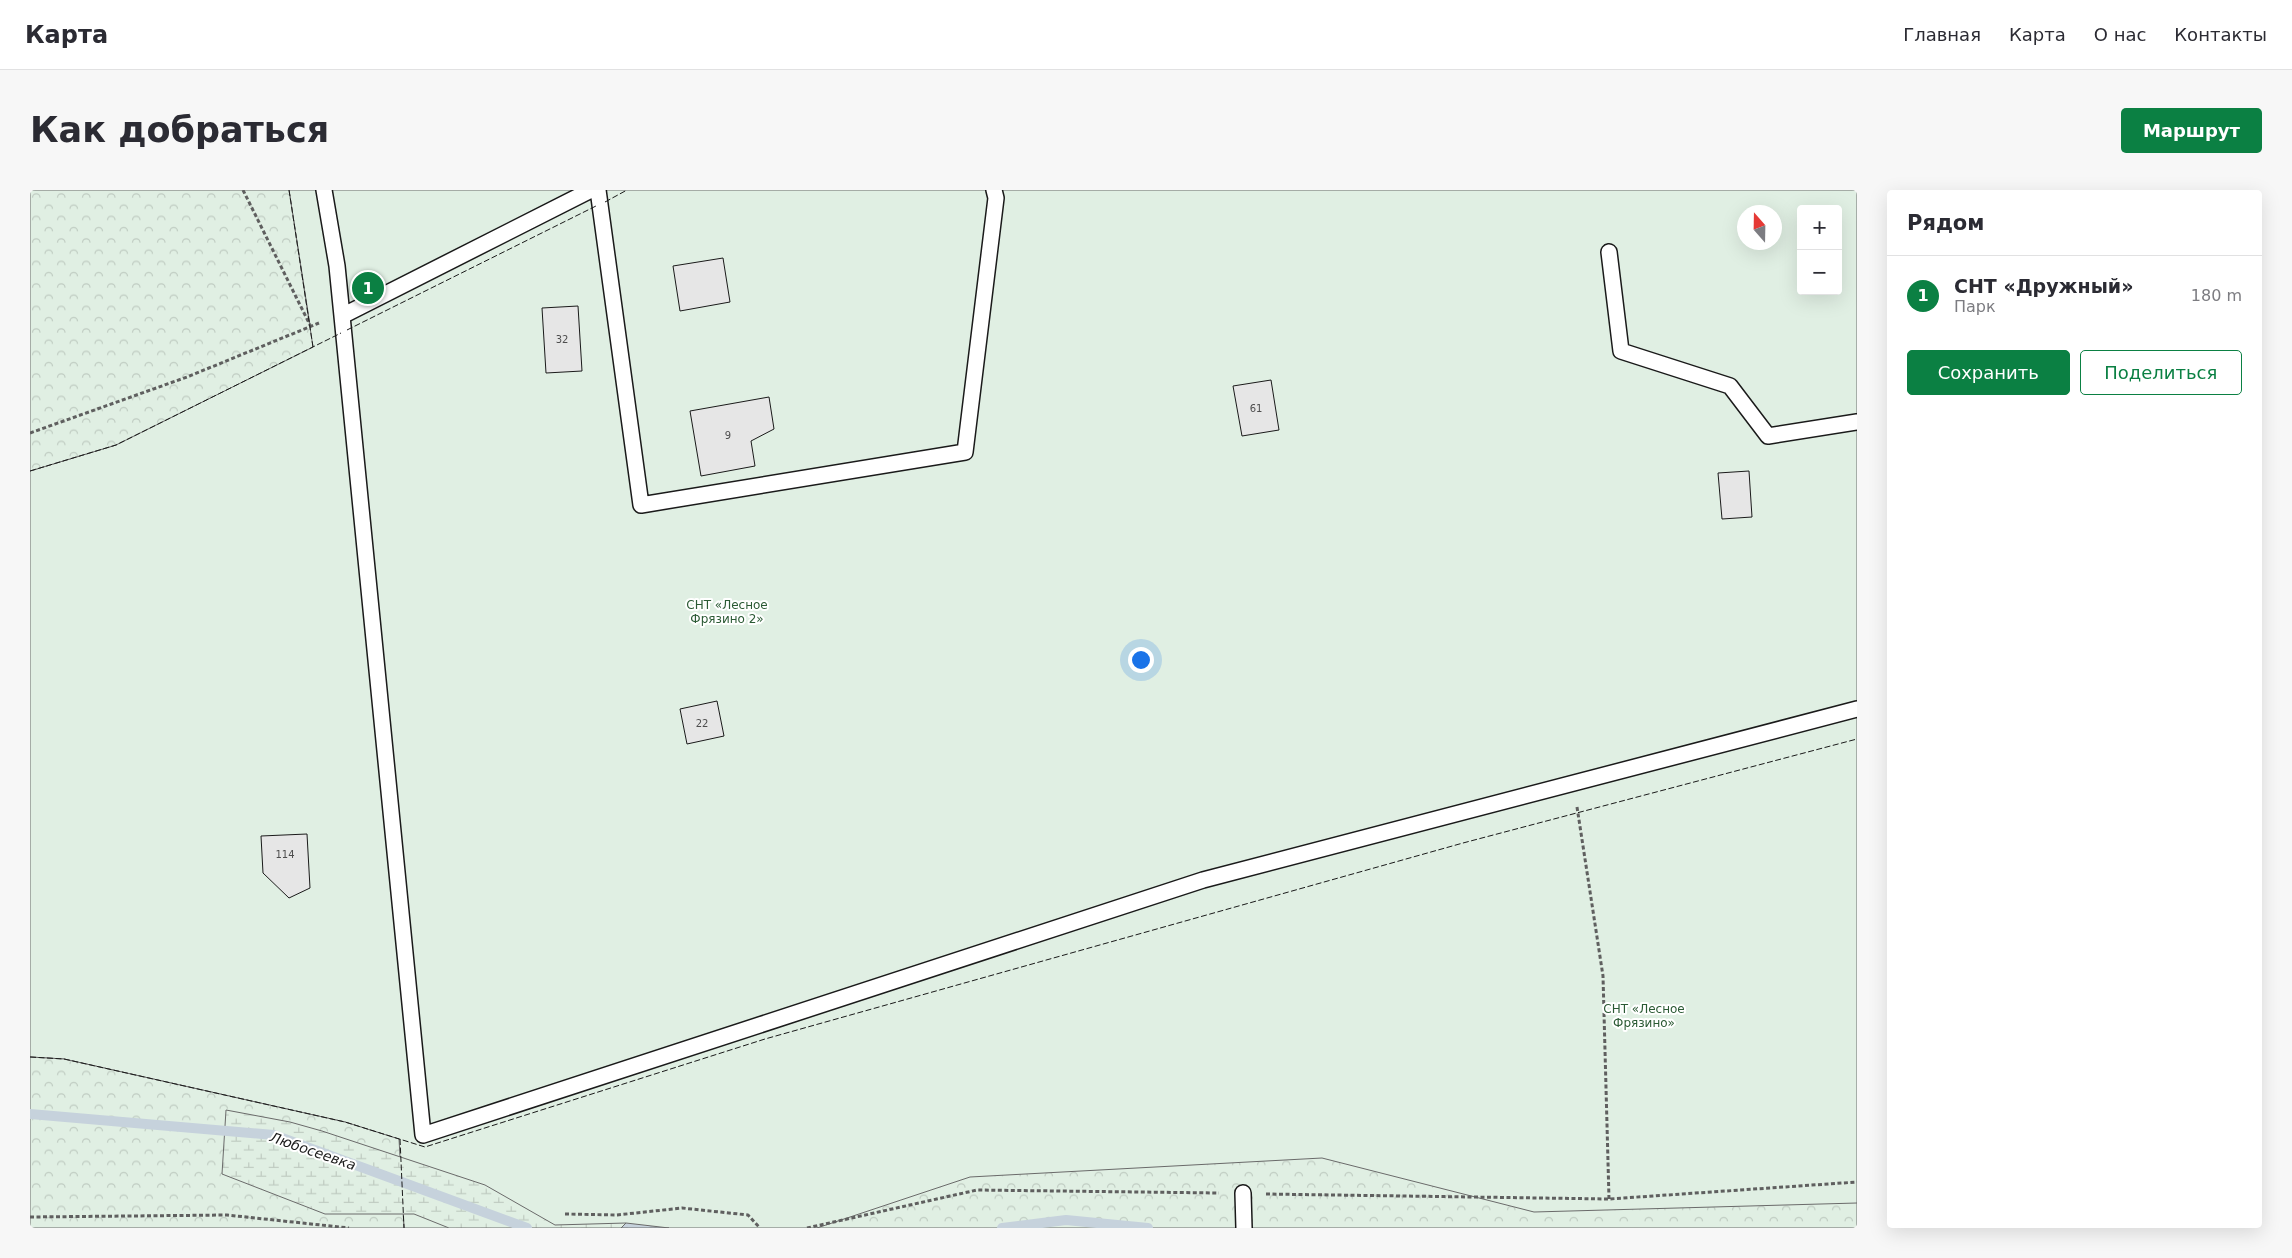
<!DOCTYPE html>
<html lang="ru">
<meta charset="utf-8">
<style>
body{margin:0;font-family:"DejaVu Sans",sans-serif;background:#f7f7f7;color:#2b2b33}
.controls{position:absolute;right:15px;top:15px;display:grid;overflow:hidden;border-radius:5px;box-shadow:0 5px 20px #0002}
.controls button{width:45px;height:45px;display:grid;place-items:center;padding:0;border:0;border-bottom:1px solid #e1e1e2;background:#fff;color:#2b2b33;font:25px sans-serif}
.compass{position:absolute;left:1707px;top:15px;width:45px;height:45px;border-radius:50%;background:#fff;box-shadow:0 5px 20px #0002;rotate:340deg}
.you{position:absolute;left:1110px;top:469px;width:18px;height:18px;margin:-12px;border:4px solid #fff;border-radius:50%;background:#1a73e8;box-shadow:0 0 0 8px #1a73e833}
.badge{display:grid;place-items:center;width:32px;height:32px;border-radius:50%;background:#0b8043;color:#fff;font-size:16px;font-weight:700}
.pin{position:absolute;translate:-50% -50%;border:2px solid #fff;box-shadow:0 1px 5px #0006}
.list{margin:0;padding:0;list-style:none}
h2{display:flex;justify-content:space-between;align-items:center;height:65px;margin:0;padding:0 20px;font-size:21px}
h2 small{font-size:16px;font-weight:400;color:#7c7c81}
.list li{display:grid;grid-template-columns:32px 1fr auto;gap:15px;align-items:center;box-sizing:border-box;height:80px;padding:0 20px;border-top:1px solid #e1e1e2}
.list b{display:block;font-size:19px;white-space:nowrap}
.list p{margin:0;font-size:16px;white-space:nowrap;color:#7c7c81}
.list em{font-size:16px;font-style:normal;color:#7c7c81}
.actions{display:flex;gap:10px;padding:15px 20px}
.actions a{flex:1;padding:11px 0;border:1px solid #0b8043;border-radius:5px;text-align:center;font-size:18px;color:#0b8043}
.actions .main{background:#0b8043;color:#fff}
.map{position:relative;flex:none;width:1827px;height:1038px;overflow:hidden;border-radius:5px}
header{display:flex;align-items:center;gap:30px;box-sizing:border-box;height:70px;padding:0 25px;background:#fff;border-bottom:1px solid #e1e1e2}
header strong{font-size:24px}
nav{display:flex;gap:28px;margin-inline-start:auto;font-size:18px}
.intro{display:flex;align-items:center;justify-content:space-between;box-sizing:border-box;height:120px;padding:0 30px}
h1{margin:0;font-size:35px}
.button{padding:12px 22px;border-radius:5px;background:#0b8043;color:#fff;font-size:18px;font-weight:700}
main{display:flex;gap:30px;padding:0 30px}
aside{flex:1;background:#fff;border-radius:5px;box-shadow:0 5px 20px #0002}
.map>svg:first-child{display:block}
.green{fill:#e0efe3;stroke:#6a6a6a;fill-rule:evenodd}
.forest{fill:url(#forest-crowns);stroke:#6a6a6a}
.wetland{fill:url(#wetland-marsh);stroke:#6a6a6a}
.water{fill:url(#water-ripples);stroke:#6a6a6a}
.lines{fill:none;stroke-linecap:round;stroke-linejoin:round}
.stream{stroke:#c6d2dc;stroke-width:10}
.building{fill:#e6e6e6;stroke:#1a1a1a}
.service-casing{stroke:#1a1a1a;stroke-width:18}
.path{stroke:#5f5f5f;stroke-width:3;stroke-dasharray:4 2.5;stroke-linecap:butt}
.service{stroke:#fff;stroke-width:15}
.fence{stroke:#1a1a1a;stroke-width:1;stroke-dasharray:6 2.5;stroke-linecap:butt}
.labels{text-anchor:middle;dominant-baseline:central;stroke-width:4;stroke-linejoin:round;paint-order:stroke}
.number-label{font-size:10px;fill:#4d4d4d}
.park-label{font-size:12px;fill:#2b5a34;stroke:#fff}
.water-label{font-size:14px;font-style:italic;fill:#1a1a1a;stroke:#fff}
</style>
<header>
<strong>Карта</strong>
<nav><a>Главная</a><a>Карта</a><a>О нас</a><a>Контакты</a></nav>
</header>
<div class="intro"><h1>Как добраться</h1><a class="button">Маршрут</a></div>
<main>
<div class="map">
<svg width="1827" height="1038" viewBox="0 0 1827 1038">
<defs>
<pattern id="forest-crowns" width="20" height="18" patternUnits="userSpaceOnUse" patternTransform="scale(1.25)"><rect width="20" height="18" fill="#e0efe3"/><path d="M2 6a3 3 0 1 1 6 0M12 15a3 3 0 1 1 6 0" fill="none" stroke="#c0ccc2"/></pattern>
<pattern id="wetland-marsh" width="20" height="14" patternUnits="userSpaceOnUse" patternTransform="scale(1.25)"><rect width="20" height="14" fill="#e0efe3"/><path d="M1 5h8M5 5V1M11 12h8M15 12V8" fill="none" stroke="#c0ccc2"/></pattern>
<pattern id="water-ripples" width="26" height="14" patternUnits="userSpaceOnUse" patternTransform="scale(1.25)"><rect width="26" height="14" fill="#c6d2dc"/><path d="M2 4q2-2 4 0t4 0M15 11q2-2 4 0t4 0" fill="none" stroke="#aab4bc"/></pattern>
</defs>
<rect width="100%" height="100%" fill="#fff"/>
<path class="green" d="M259,0H1827V1038H374L368,949L315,932L34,869L0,867V281L86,255L280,135ZM1771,19H1808V101H1771ZM1714,22H1744V52H1714Z"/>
<path class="forest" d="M0,0H259L283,157L86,255L0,281Z
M0,867L34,869L315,932L369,949L374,1038H0Z
M1292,968L1504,1022L1827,1013V1038H787L940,987Z"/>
<path class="wetland" d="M196,920L260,932L292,941L455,995L525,1035L596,1033L591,1038H419L384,1024H295L192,984Z"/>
<path class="water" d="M596,1033L639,1038H591Z"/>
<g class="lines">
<path class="stream" d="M0,924L244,945L497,1038
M972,1038L1036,1030L1118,1038"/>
</g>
<path class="building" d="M693,68L700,112L650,121L643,76Z
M548,116L552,181L516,183L512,118Z
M1241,190L1249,240L1212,246L1203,196Z
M739,207L744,239L721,251L725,276L671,286L660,221Z
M1719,281L1722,327L1692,329L1688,283Z
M687,511L694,546L657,554L650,519Z
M277,644L280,698L259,708L233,683L231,646Z"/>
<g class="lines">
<g class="service-casing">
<path id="service" d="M294,0L307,76L312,126
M561,0L312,126L393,945L1173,690L1827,519
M568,0L611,315L935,262L966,8L964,0
M1579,62L1591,161L1700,196L1738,246L1827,232
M1213,1003L1214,1038"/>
</g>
<path class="path" d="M213,0L280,135
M0,243L157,187L289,133
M1547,617L1573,786L1579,1009
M1236,1004L1579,1009L1827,992
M535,1024L587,1025L652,1018L718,1025L730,1038
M0,1027L197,1025L319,1038
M777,1038L947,1000L1189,1003"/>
<use href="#service" class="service"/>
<path class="fence" d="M259,0L283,157
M575,12L597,0
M317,140L566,16
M0,281L86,255L311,143
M0,867L34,869L315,932L395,957L735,849L1433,653L1827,549
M370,949L374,1038"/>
</g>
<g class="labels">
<g class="number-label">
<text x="532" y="149">32</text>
<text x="1226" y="218">61</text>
<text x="698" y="245">9</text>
<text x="672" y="533">22</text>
<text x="255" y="664">114</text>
</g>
<g class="park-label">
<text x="697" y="415">СНТ «Лесное<tspan x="697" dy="14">Фрязино 2»</tspan></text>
<text x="1614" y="819">СНТ «Лесное<tspan x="1614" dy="14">Фрязино»</tspan></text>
</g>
<g class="water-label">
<text transform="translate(283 961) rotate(19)">Любосеевка</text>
</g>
</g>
</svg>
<div class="controls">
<button>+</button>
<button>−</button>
</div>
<svg class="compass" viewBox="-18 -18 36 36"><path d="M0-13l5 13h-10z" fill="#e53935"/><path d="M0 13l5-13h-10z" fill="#7c7c81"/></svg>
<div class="you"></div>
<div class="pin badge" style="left:338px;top:98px">1</div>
</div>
<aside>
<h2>Рядом<small></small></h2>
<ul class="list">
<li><span class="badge">1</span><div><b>СНТ «Дружный»</b><p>Парк</p></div><em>180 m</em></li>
</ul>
<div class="actions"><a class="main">Сохранить</a><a>Поделиться</a></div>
</aside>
</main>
